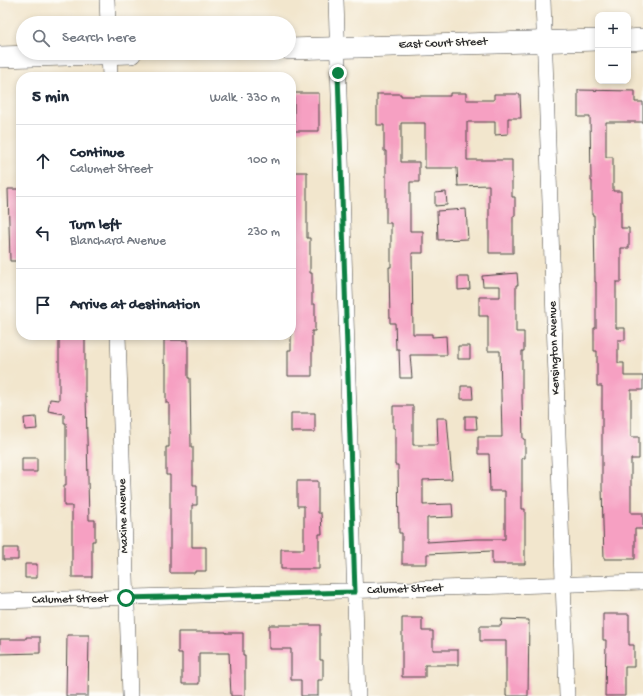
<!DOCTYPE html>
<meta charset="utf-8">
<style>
body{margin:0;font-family:"Gochi Hand",sans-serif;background:#f6f6f7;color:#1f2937}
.controls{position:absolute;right:12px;top:12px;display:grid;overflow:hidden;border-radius:8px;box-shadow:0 2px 6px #0003}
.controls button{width:36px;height:36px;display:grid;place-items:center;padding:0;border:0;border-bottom:1px solid #e0e1e3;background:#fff;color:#1f2937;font:20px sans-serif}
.stop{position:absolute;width:12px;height:12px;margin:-9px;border:3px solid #0b8043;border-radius:50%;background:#fff}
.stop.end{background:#0b8043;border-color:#fff;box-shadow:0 1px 4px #0008}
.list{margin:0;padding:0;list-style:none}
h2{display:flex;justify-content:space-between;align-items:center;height:52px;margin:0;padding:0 16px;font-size:17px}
h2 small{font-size:13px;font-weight:400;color:#747a83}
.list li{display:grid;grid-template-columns:26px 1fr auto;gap:12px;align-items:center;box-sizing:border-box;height:72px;padding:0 16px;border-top:1px solid #e0e1e3}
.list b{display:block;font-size:15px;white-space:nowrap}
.list p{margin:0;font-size:13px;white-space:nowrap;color:#747a83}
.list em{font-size:13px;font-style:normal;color:#747a83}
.icon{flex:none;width:22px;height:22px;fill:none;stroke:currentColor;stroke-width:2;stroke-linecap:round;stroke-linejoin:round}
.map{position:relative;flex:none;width:643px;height:696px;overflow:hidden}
.search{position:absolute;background:#fff;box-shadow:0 2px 6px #0003;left:16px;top:16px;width:280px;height:44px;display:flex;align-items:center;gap:10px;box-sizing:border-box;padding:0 14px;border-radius:22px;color:#747a83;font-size:15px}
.panel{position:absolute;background:#fff;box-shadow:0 2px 6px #0003;left:16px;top:72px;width:280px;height:268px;border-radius:16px}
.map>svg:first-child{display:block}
.building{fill:#f6a0c2}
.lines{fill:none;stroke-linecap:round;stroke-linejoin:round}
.minor-casing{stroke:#494743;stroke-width:16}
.secondary-casing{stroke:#494743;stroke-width:22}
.minor{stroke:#fff;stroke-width:15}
.secondary{stroke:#fff;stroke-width:21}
.route{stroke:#0b8043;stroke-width:5}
.labels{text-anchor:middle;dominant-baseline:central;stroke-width:3;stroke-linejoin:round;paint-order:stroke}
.street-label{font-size:12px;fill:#2b2b2b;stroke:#fdfcf7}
</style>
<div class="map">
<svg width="643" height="696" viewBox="0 0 643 696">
<rect width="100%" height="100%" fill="#fdfcf7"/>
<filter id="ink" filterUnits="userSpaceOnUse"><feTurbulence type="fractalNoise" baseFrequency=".025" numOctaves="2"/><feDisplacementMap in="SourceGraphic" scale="8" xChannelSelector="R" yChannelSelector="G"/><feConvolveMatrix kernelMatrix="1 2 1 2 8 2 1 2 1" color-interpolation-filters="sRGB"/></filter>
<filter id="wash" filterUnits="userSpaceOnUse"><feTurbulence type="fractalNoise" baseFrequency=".012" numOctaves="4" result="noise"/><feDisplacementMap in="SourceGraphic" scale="16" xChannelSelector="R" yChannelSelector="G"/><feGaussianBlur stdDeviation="0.9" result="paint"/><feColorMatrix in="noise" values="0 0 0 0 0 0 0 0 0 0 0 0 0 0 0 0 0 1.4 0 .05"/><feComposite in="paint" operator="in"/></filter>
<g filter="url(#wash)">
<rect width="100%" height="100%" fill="#f2e6cd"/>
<g id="blocks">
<path class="building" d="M578,90L635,91V102H643V122H606V157H613V191H621V228H629V248H621V282H616V328H625V340H618V363H624V376H643V390H631V437H639V459H631V513H643V529H635V559H604L602,488V386H597V351H594V328H596V282H595L594,215H592V181H591L590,117H578Z
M294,93H319V131H294Z
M450,93H466V100H494V94H520L521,118H508V134L495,135V122H467V160H512V197H515V216H513V253H489V185L458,186L457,168H425V123H401V162H419V182H410V231H423V253H412L413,334H432V337L446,336L447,355H410L412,378H400L399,349H396L395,323H390L389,267H391V223H386V151H384V125H377V94H401V96H450Z
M291,172H307V238H310V273H312V304H315V331H312V376H288V350H291Z
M8,189H21V261H10Z
M446,192L447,205L435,206V193Z
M466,209L468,239L438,240L437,211Z
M517,273L518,285H516V332H524V351H522V400L523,439H525V458H522V509H525V564H492V551L427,554V564H402V533H399L398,465H395V428H393V406H413V445H438L437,418H447L452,479L423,480V505L452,504L453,517L427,518V542L475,539H505V491H490L489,454H478V437H502L500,351H488V316H479V297H500V286H483L482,276Z
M458,277H469L470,289L458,290Z
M59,335H85V397H86L89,520H95V541H92V577H72V506H64V485H66V423H64V414L48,411L50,399L59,400Z
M164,340H188V378H190L191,447H193V485H197V505H192V547H206V571H195V573H170V475H166V447H169V403H166V364H164Z
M458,346H470V359H458Z
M461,386H472L473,399H461Z
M291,413H315V432H291Z
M465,416H476L477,429H465Z
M36,417L37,429L25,430L24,418Z
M22,458H37V472H22Z
M297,481H318V513H321L322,534H319V569H281V549H304V506H297Z
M3,548H18V560H3Z
M25,564H37V578H25Z
M603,614H629V645H634V667H625V696H605L606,640H603Z
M402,618H422V631H433V650H458V665H425V677H402Z
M502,619L529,620L528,696H506V641H480V626H501Z
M269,625H320V660H323V680H318V696H301V680H291V649H269Z
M178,632H226V633H243V655H245V696H231L229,653H199V684H182V653H178Z
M67,635H89L88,696H66Z
M26,637H40V653L0,654V639H26Z"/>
</g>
</g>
<g filter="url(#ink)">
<use href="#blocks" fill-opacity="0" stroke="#494743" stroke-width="1"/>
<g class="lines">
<g class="minor-casing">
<path id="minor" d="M107,0L108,23
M336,0L358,696
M543,0L567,696
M109,53L110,77
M118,335L130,696
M0,601L643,582"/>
</g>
<g class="secondary-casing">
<path id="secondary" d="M628,40L643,39
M289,49L598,40
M0,57L131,53"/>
</g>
<use href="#minor" class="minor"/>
<use href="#secondary" class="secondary"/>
</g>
</g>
<g class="lines" filter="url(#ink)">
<path class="route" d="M126,598L355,592L338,73"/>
</g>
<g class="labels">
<g class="street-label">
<text transform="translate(443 44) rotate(-2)">East Court Street</text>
<text transform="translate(555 348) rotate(-92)">Kensington Avenue</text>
<text transform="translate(124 516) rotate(-92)">Maxine Avenue</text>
<text transform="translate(405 590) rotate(-2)">Calumet Street</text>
<text transform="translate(70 600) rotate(-1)">Calumet Street</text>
</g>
</g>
</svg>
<div class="controls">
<button>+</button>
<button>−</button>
</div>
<div class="stop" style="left:126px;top:598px"></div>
<div class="stop end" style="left:338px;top:73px"></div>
<div class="search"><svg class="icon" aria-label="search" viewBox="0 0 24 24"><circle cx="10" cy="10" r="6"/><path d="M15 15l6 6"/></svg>Search here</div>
<section class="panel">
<h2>5 min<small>Walk · 330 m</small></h2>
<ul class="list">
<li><svg class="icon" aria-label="ahead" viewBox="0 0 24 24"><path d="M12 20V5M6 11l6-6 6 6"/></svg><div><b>Continue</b><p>Calumet Street</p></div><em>100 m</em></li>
<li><svg class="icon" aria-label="left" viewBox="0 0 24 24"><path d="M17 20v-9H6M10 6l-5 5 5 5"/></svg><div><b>Turn left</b><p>Blanchard Avenue</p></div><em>230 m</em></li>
<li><svg class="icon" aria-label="arrive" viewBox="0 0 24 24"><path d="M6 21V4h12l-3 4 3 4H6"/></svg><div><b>Arrive at destination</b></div></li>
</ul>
</section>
</div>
